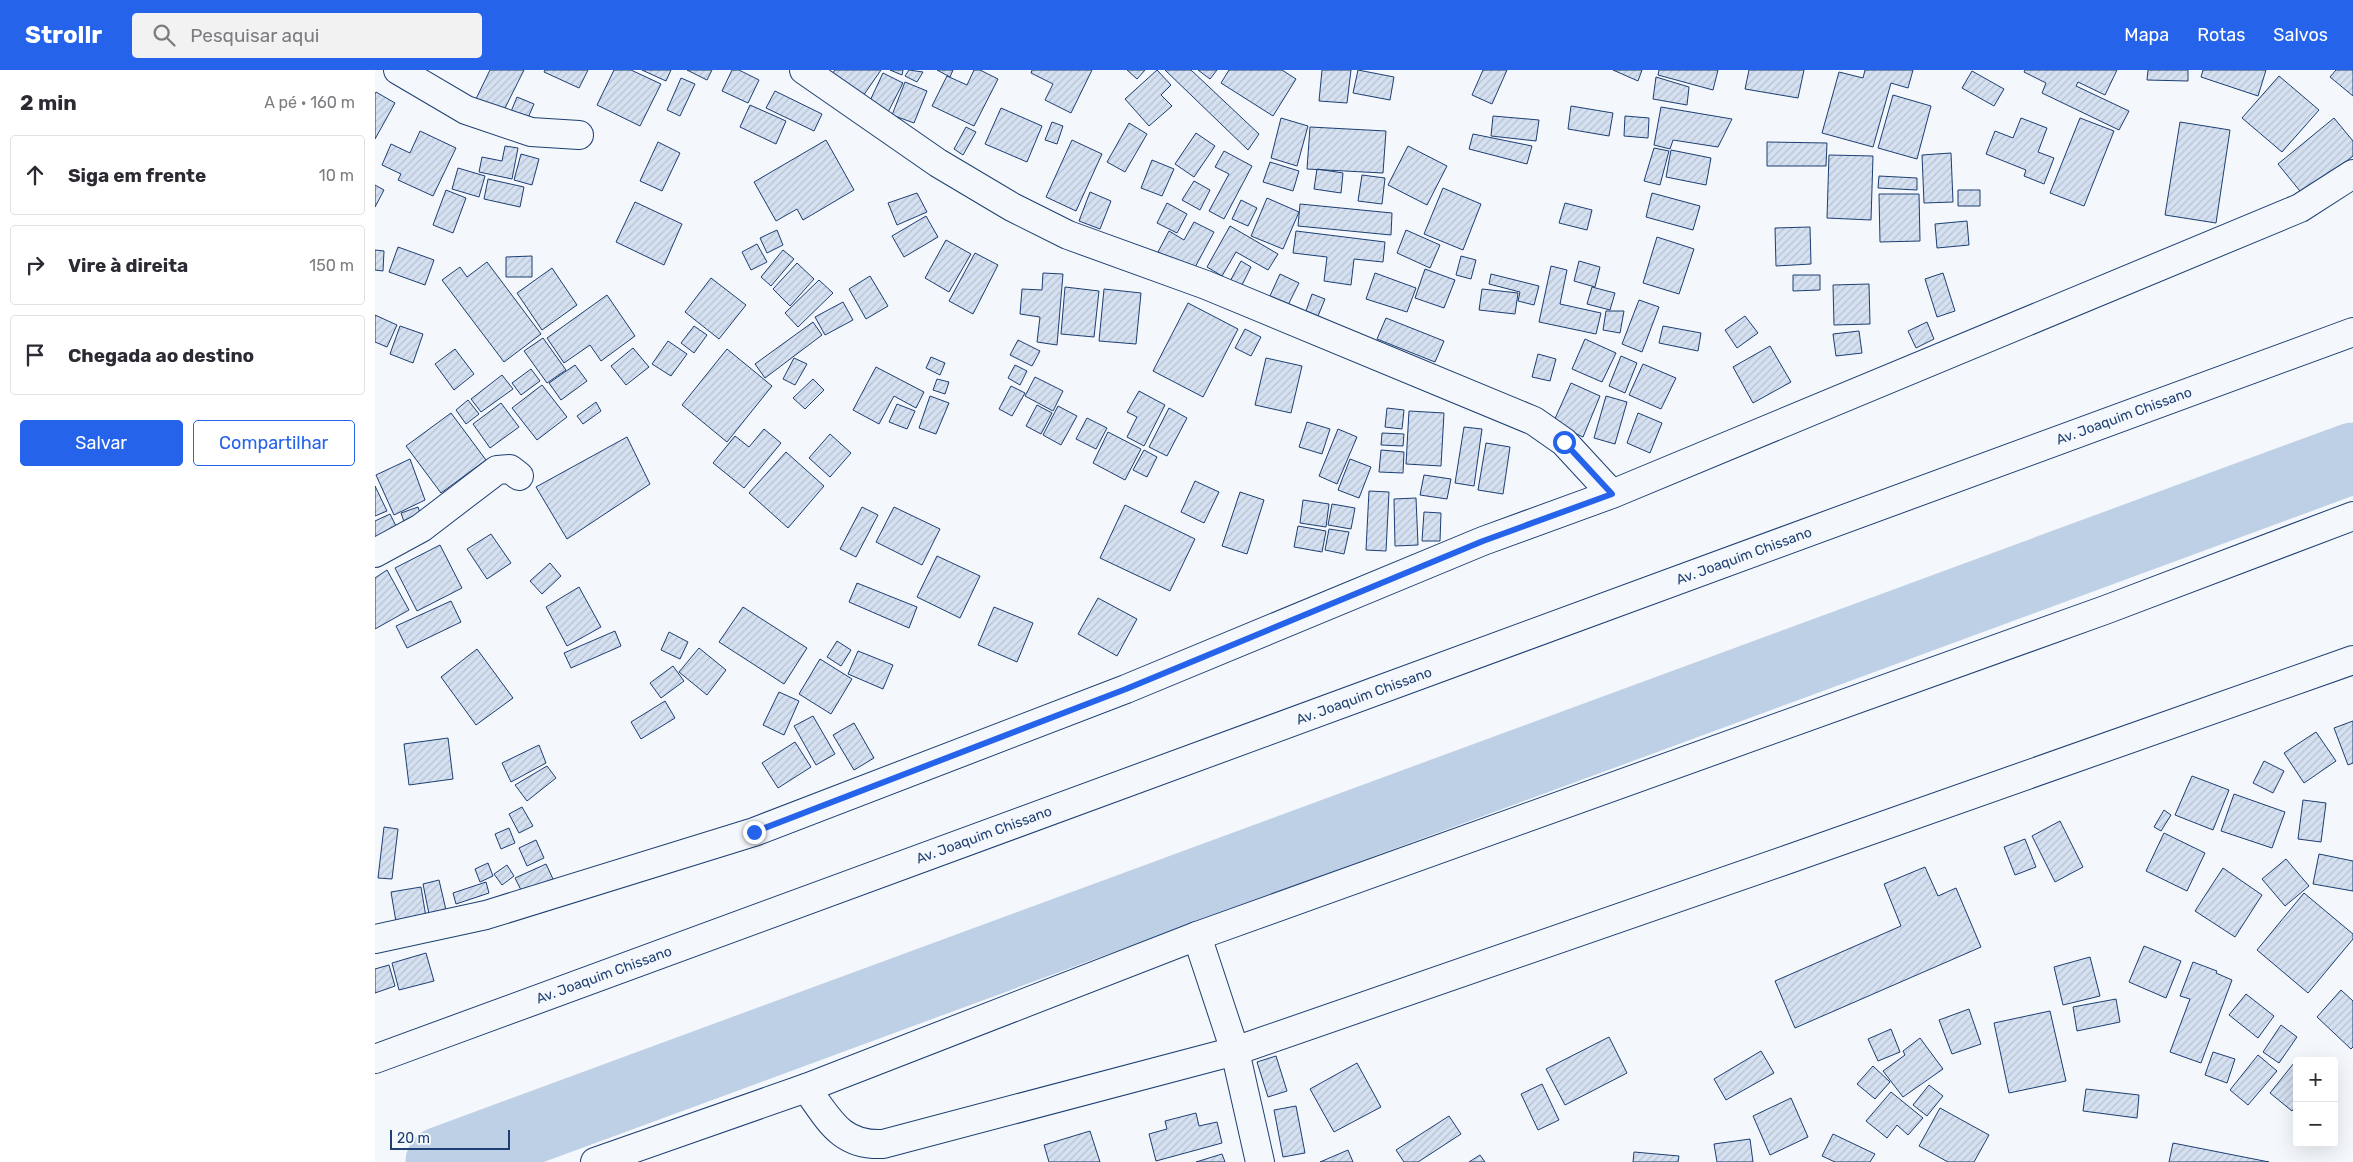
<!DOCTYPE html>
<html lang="pt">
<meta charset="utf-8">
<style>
body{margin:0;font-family:Rubik,sans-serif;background:#f2f2f3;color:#2b2b33}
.controls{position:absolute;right:15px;bottom:15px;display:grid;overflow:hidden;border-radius:5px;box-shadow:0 5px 20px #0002}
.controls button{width:45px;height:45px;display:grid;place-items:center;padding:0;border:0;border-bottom:1px solid #e1e1e2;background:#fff;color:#2b2b33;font:25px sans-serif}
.scale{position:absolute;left:15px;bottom:12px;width:120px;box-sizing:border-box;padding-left:5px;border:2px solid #1d3f73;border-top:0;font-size:14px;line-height:18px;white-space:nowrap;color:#1d3f73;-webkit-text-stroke:4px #f4f7fb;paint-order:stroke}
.stop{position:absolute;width:15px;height:15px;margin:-11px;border:4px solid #2563eb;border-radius:50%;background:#fff}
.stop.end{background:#2563eb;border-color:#fff;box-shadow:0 1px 5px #0008}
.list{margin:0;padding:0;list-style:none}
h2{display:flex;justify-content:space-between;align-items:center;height:65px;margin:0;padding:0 20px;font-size:21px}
h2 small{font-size:16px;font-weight:400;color:#7c7c81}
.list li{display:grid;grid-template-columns:32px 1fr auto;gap:15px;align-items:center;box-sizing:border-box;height:80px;margin:0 10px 10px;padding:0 10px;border:1px solid #e1e1e2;border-radius:5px}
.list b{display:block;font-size:19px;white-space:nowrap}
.list em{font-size:16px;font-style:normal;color:#7c7c81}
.actions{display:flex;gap:10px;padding:15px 20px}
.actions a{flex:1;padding:11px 0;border:1px solid #2563eb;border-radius:5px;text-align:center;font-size:18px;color:#2563eb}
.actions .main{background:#2563eb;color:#fff}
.icon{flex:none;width:28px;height:28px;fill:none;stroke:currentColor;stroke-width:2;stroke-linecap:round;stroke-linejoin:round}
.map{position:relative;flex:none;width:1978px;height:1092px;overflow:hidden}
header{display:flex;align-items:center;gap:30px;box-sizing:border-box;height:70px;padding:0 25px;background:#2563eb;color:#fff}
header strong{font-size:24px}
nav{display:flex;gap:28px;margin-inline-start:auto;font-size:18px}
.search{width:350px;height:45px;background:#f2f2f3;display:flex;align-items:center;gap:12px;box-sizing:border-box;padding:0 18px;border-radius:5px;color:#7c7c81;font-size:19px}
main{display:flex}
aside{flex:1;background:#fff}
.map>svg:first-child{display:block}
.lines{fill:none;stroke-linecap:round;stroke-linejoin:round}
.river{stroke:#bed0e5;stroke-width:71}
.building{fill:url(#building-hatch);stroke:#1d3f73}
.street-casing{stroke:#1d3f73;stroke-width:30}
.primary-casing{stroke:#1d3f73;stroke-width:30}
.street{stroke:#f4f7fb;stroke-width:28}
.primary{stroke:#f4f7fb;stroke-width:28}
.route{stroke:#2563eb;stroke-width:6}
.labels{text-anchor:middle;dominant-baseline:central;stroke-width:4;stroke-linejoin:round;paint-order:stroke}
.street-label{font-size:14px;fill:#1d3f73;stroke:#f4f7fb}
</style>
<header>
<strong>Strollr</strong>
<div class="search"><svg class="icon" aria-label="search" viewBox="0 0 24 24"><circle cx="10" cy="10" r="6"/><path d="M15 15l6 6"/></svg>Pesquisar aqui</div>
<nav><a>Mapa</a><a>Rotas</a><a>Salvos</a></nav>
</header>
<main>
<aside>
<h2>2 min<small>A pé · 160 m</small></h2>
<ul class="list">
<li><svg class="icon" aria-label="ahead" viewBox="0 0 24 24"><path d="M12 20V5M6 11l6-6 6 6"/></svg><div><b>Siga em frente</b></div><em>10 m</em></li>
<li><svg class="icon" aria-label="right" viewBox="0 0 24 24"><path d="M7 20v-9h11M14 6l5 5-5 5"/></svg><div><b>Vire à direita</b></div><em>150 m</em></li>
<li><svg class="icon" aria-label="arrive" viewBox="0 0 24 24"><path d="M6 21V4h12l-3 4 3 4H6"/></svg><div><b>Chegada ao destino</b></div></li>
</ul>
<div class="actions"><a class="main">Salvar</a><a>Compartilhar</a></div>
</aside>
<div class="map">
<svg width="1978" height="1092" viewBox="0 0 1978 1092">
<defs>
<pattern id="building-hatch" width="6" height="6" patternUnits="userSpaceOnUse" patternTransform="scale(1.25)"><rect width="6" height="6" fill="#d5e0f0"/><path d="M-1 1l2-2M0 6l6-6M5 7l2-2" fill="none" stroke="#b6c1d1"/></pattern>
</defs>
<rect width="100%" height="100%" fill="#f4f7fb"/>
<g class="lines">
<path class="river" d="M66,1092L1978,388"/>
</g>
<path class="building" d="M115,0H149L126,46L99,33Z
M170,0H213L204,18L169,2Z
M239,0H256L286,14L265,56L222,35Z
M267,0H296L291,11Z
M312,0H337L332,10Z
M357,0H364L384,10L373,33L347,21Z
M460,0H506L488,26L456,5Z
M515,0H528L527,5Z
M534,0L548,2L542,12L530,6Z
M562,0H578L575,7Z
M599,0H605L623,9L599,56L557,36L572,6L592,15Z
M657,0H717L696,43L670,30L678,14L656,3Z
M752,0H770L762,9Z
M782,0L796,15L786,25L797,36L774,56L750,29Z
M790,0H816L884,64L873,80Z
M823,0H842L835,9Z
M854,0H907L921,9L898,46L846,13Z
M947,0H976L972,33L944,31Z
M983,0L1019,7L1015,30L978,23Z
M1108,0H1132L1117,34L1097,25Z
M1238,0H1267L1263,11Z
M1284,0H1343L1338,20L1283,5Z
M1374,0H1429L1423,28L1370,19Z
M1490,0H1538L1533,18L1516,13L1498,77L1447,63L1464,2L1488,8Z
M1650,0H1742L1730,25L1703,12L1701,16L1754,41L1744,60L1667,23L1671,13L1649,2Z
M1773,0H1813V11L1772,10Z
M1828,0H1891L1883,26L1826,7Z
M1961,0H1978V26L1955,7Z
M1597,1L1629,19L1619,36L1587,18Z
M508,3L528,13L512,44L493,35Z
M1904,6L1944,40L1907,82L1867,48Z
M1281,7L1314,17L1312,35L1278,29Z
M306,8L320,14L305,46L292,40Z
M530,12L552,21L539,53L517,45Z
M400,21L447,44L439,61L391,38Z
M1,22L20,33L0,69V24Z
M1518,25L1556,36L1542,89L1503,78Z
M142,27L159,34L149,57L133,49Z
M375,35L411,51L401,74L365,57Z
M1196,36L1238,43L1234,66L1193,59Z
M1286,37L1357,49L1343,77L1298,70L1295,79L1279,75Z
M626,38L667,56L652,92L610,74Z
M1118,46L1164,50L1161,71L1116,66Z
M1250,46L1274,48L1273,68L1249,66Z
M906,48L933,56L922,96L896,88Z
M1646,48L1672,58L1663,82L1679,88L1669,114L1649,106L1651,100L1611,84L1620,61L1638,68Z
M1705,48L1739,61L1709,136L1675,123Z
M1959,48L1978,71V86L1929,126L1903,94Z
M677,52L688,56L682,74L670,70Z
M1805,52L1855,60L1841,153L1790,145Z
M754,53L772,64L750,102L732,92Z
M591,57L601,62L588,85L579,79Z
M935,57L1011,61L1008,103L932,99Z
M45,61L81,78L58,126L23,110L26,104L7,95L16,74L35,83Z
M821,63L840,76L819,107L800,94Z
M1098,64L1157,76L1152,94L1094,79Z
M451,70L479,120L428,150L422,139L401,151L379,112Z
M697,70L727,84L701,141L671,127Z
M283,72L305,83L287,121L265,111Z
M1392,72L1452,73L1451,96H1392Z
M130,76L143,78L137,109L104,102L107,87L127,91Z
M1033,76L1072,96L1052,135L1013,115Z
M1279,78L1294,81L1285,115L1269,111Z
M1296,80L1336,88L1331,115L1291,107Z
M849,81L877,96L849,149L834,141L854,104L840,97Z
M1576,83L1578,132L1549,133L1547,85Z
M146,84L164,89L157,115L139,110Z
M1454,85L1498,86L1496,150L1452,148Z
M777,90L799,99L787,126L766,118Z
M895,92L924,101L918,121L888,112Z
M83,98L110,106L104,127L77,119Z
M942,99L968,103L966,123L939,119Z
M987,105L1010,108L1007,134L983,131Z
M1504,106L1542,108V120L1503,118Z
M113,109L149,117L145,137L109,129Z
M819,111L835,120L825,140L807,130Z
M0,115L9,120L0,137Z
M1068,118L1106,134L1088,180L1049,164Z
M71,120L91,128L78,163L58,155Z
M1583,120H1605V136H1583Z
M715,122L736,131L725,159L704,151Z
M542,123L552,142L522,155L513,133Z
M1277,123L1325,136L1318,160L1271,147Z
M1504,124H1544L1545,171L1505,172Z
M892,128L924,142L908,179L876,166Z
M866,130L882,138L873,156L857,149Z
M260,132L307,154L289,195L241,172Z
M792,133L812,144L802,163L782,153Z
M1190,133L1217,140L1212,160L1184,153Z
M925,134L1017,143L1016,165L923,156Z
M551,146L563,167L529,187L517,166Z
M1592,151L1594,175L1562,178L1560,154Z
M819,152L839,162L818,201L783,182L794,161L809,170Z
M855,156L903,184L893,200L861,182L847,206L832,197Z
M1435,157L1436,194L1401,196L1400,158Z
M402,160L408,175L392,183L385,168Z
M1031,160L1065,175L1055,198L1022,183Z
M921,161L1010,172L1008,192L979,189L976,215L949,211L952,187L918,183Z
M1282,167L1319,179L1304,224L1268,213Z
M571,170L596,184L574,222L550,208Z
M382,174L392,192L376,200L367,182Z
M23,177L59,190L50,215L14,202Z
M0,180L9,181L8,201L0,200Z
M408,180L419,189L396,216L386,207Z
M600,183L623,195L598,244L574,231Z
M157,186V207H131V187Z
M1086,186L1101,190L1096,209L1081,205Z
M866,191L876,197L864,221L853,215Z
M1204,191L1225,197L1220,217L1199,211Z
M112,192L166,264L129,292L67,210L85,197L92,207Z
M422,193L439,209L415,236L398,219Z
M1176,196L1192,200L1185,234L1226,243L1221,264L1164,252Z
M177,198L202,235L167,260L142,223Z
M1050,199L1080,210L1069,238L1040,228Z
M668,203L688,204L682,275L662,272L665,247L645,244L647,219L667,220Z
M1000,203L1041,218L1032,242L991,229Z
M1568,203L1580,241L1562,247L1550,209Z
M905,204L924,213L912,237L894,228Z
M1116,204L1164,216L1159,235L1143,231L1145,222L1114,214Z
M1418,205H1445V220L1418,221Z
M495,206L513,236L491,249L474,219Z
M336,208L371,235L344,269L310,242Z
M444,210L458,223L423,257L410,243Z
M1494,214L1495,254L1459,255L1458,215Z
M690,217L724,221L719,267L686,264Z
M1217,217L1240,223L1235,240L1212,234Z
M729,219L766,223L761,274L724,271Z
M1107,219L1143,223L1140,244L1104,240Z
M937,224L950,229L943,246L931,241Z
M232,225L260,266L226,291L215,275L189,293L172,268Z
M1264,230L1284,237L1267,282L1247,274Z
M468,232L478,250L450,265L440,247Z
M813,233L863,259L828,327L778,301Z
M1231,241H1249L1245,263L1228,260Z
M0,245L22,255L12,277L0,272Z
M1370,246L1383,263L1362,278L1350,260Z
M1011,248L1069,271L1060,292L1002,269Z
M438,252L447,265L390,308L380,294Z
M1552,252L1559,269L1541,278L1533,261Z
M25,256L48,264L38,293L15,284Z
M319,256L332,265L319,283L306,273Z
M1288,256L1326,263L1323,281L1284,273Z
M870,259L886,267L876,286L860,278Z
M1484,261L1487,283L1461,286L1458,264Z
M168,268L191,300L172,313L149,281Z
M1210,269L1241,283L1227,312L1197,299Z
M643,270L665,281L657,296L635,285Z
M293,271L312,284L296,306L277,294Z
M1395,276L1416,312L1378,333L1358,297Z
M258,278L274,297L251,315L236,296Z
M80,279L99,304L79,320L60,294Z
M352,279L397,316L352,372L307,335Z
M1163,284L1181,289L1175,311L1157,307Z
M1246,286L1262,293L1250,323L1234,316Z
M556,287L570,293L565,305L551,298Z
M419,288L432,294L420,315L408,309Z
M891,288L927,296L916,343L880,335Z
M1268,294L1301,308L1286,339L1254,325Z
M200,295L212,311L186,330L174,313Z
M640,295L652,301L645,315L633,308Z
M501,297L549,322L541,338L519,326L504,354L478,340Z
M156,299L165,311L146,325L137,313Z
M127,305L138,319L106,342L96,329Z
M660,307L688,321L678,341L650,326Z
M438,309L449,320L430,339L418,328Z
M562,309L574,312L570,324L558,320Z
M1196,313L1225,326L1208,367L1178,353Z
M167,315L192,347L162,370L137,338Z
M636,316L650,323L637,346L624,339Z
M764,321L790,335L769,376L752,367L762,347L752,342Z
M555,326L574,333L561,364L544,358Z
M1231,326L1252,332L1240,374L1219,368Z
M93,330L104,344L91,354L81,340Z
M221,332L226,341L208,354L202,346Z
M126,333L144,357L115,378L98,354Z
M522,334L540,341L532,359L514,352Z
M662,335L677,343L666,364L651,356Z
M683,336L702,346L686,375L668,365Z
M794,338L812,348L792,386L774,377Z
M1012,338L1029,340L1027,359L1010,357Z
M1034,341L1069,343L1066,396L1031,394Z
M76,343L111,390L66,423L31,376Z
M1263,343L1287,353L1275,383L1252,373Z
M712,348L732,358L721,379L701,369Z
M932,352L955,359L947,384L924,377Z
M1089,357L1107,359L1099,416L1080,413Z
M389,359L406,373L369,418L338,393L360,366L374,377Z
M963,359L982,367L962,414L944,406Z
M733,362L766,379L750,410L718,393Z
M1007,363L1029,364L1028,376L1006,375Z
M455,364L476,383L455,407L434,388Z
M252,367L275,414L192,469L161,417Z
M1111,373L1135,377L1128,424L1103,420Z
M769,380L782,387L772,407L758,400Z
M1006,380L1029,382L1028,403L1004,402Z
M411,382L449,416L413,458L374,423Z
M35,389L50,430L19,445L1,405Z
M975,389L996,397L984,428L963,420Z
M1049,405L1076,409L1072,429L1045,425Z
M820,411L844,422L829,453L806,442Z
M0,416L12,441L0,446Z
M994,421L1014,422L1011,481L991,480Z
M865,422L889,430L872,484L847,476Z
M1041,428L1043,475L1020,476L1019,429Z
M928,430L954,434L951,457L925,453Z
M957,434L980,438L976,459L953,455Z
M750,435L820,469L795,521L725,488Z
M43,437L49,454L32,460L26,443Z
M487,437L503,445L481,487L465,479Z
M519,437L565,459L547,495L501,472Z
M1049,442L1066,443L1065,471H1047Z
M15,444L22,458L0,469V451Z
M923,456L951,461L947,482L919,477Z
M954,459L974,462L969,484L950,480Z
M116,464L136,493L112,509L92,479Z
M65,475L87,518L42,541L20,498Z
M562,486L605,506L585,548L542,527Z
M175,493L186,506L167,524L155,511Z
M12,500L34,540L0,559V508Z
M482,513L542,537L534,558L474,532Z
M204,517L226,557L192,576L171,537Z
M723,528L762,549L742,586L703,564Z
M76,531L86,552L32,578L21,556Z
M368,537L432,578L409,614L344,572Z
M619,537L658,553L642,592L603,575Z
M240,561L246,576L196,598L189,583Z
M294,562L313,572L305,589L286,580Z
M462,571L476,580L466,596L452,587Z
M324,578L351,600L332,625L304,602Z
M102,579L138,628L101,655L66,607Z
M483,581L518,595L508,619L473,604Z
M445,589L477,609L456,644L424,624Z
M298,596L309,611L286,628L275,613Z
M404,622L424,631L409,665L388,655Z
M290,631L300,648L266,669L256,652Z
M438,646L460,684L441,695L419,656Z
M1978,651V693L1973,695L1959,658Z
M479,653L499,688L479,700L458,665Z
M1941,662L1961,691L1929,713L1909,683Z
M73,668L78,709L34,715L29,674Z
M420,672L436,697L403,718L387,693Z
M164,675L171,693L136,712L127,693Z
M1889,691L1909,701L1898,723L1878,713Z
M172,696L181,708L152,731L140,715Z
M1817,706L1854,720L1838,760L1800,745Z
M1859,724L1910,742L1897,778L1846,761Z
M1928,730L1951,733L1946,772L1923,769Z
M147,737L158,756L144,763L134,744Z
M1789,740L1796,745L1786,761L1779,757Z
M1685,751L1708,797L1680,812L1657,766Z
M9,757L23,759L17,809L3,808Z
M134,758L140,773L126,779L120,764Z
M1789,763L1830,783L1812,821L1771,801Z
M1650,769L1661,797L1640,805L1629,777Z
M161,770L169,788L152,796L144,778Z
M1944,784L1978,791V821L1938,814Z
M1911,789L1934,816L1910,836L1887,809Z
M113,793L118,806L105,812L100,799Z
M171,794L178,809L147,822L140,808Z
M132,795L139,806L127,815L119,804Z
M1550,797L1563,826L1581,818L1606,877L1420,958L1400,911L1526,856L1509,814Z
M1848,798L1887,825L1860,867L1820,841Z
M64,810L71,840L54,844L48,814Z
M111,812L114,823L81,834L78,823Z
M46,817L52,853L22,858L16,822Z
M1929,823L1978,864V869L1933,923L1882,880Z
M1769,876L1806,891L1791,928L1754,912Z
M51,883L59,911L24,920L17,893Z
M1715,887L1725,926L1688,935L1679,897Z
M1818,892L1842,901L1841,903L1857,910L1826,993L1795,982L1815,929L1805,926Z
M14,895L20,916L0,923V899Z
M1966,920L1978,931V977L1976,979L1942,947Z
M1871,924L1899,946L1883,968L1854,945Z
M1741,929L1745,952L1702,961L1698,937Z
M1594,939L1606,974L1577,984L1564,950Z
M1675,941L1691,1011L1634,1023L1619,953Z
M1906,955L1922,967L1904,993L1888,982Z
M1516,959L1525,982L1503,991L1493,969Z
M1234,967L1252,1003L1190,1035L1171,999Z
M1545,968L1568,999L1528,1027L1508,1001L1530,985L1528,981Z
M1386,981L1399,1003L1351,1030L1339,1009Z
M1838,982L1860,989L1852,1013L1830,1005Z
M1883,985L1902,1001L1873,1035L1855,1020Z
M901,986L912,1021L893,1027L882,992Z
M982,993L1006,1037L959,1062L935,1019Z
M1919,993L1922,995V1034L1917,1041L1895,1023Z
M1498,996L1515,1012L1500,1029L1482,1014Z
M1167,1014L1184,1050L1163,1060L1146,1024Z
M1554,1015L1568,1026L1552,1046L1538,1035Z
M1711,1019L1764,1025L1762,1048L1708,1041Z
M1516,1022L1548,1048L1533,1065L1522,1055L1512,1068L1491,1051Z
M1416,1028L1433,1067L1395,1085L1378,1046Z
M921,1036L930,1083L908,1087L899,1040Z
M1565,1038L1614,1065L1599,1092H1573L1544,1076Z
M821,1043L824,1056L842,1052L847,1073L781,1091L774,1064L792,1059L790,1051Z
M1074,1046L1086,1064L1043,1092H1029L1021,1080Z
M715,1061L725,1092H674L669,1075Z
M1458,1064L1500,1084L1495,1092H1460L1447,1086Z
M1375,1069L1378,1092H1342L1339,1074Z
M1798,1073L1894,1092H1794Z
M973,1080L978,1092H945Z
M1259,1082L1304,1086L1303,1092H1258Z
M847,1084L850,1092H821Z
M1105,1085L1110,1092H1094Z"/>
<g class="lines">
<g class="street-casing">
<path id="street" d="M23,0L91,40L156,62L204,65
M429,0L563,93L637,137L693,165L831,215L1159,351L1189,372L1237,424
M0,483L46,458L122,400L135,399L144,406
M822,866L860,981L885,1092
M0,869L111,845L379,762L751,619L1108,471L1237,424L1925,138L1978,104
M431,1018C454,1049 465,1076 508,1074L860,981L1414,789L1978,590"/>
</g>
<g class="primary-casing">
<path id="primary" d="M0,989L1978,262
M220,1092L431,1018L822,866L1730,540L1978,446"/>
</g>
<use href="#street" class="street"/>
<use href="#primary" class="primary"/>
</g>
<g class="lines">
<path class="route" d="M379,762L751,619L1108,471L1237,424L1189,372"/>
</g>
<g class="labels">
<g class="street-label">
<text transform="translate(1749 346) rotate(-20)">Av. Joaquim Chissano</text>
<text transform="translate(1369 486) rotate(-20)">Av. Joaquim Chissano</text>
<text transform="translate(989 626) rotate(-20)">Av. Joaquim Chissano</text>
<text transform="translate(609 765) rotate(-20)">Av. Joaquim Chissano</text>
<text transform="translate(229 905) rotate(-20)">Av. Joaquim Chissano</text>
</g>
</g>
</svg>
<div class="controls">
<button>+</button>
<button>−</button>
</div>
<div class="scale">20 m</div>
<div class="stop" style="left:1189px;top:372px"></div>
<div class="stop end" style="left:379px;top:762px"></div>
</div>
</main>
